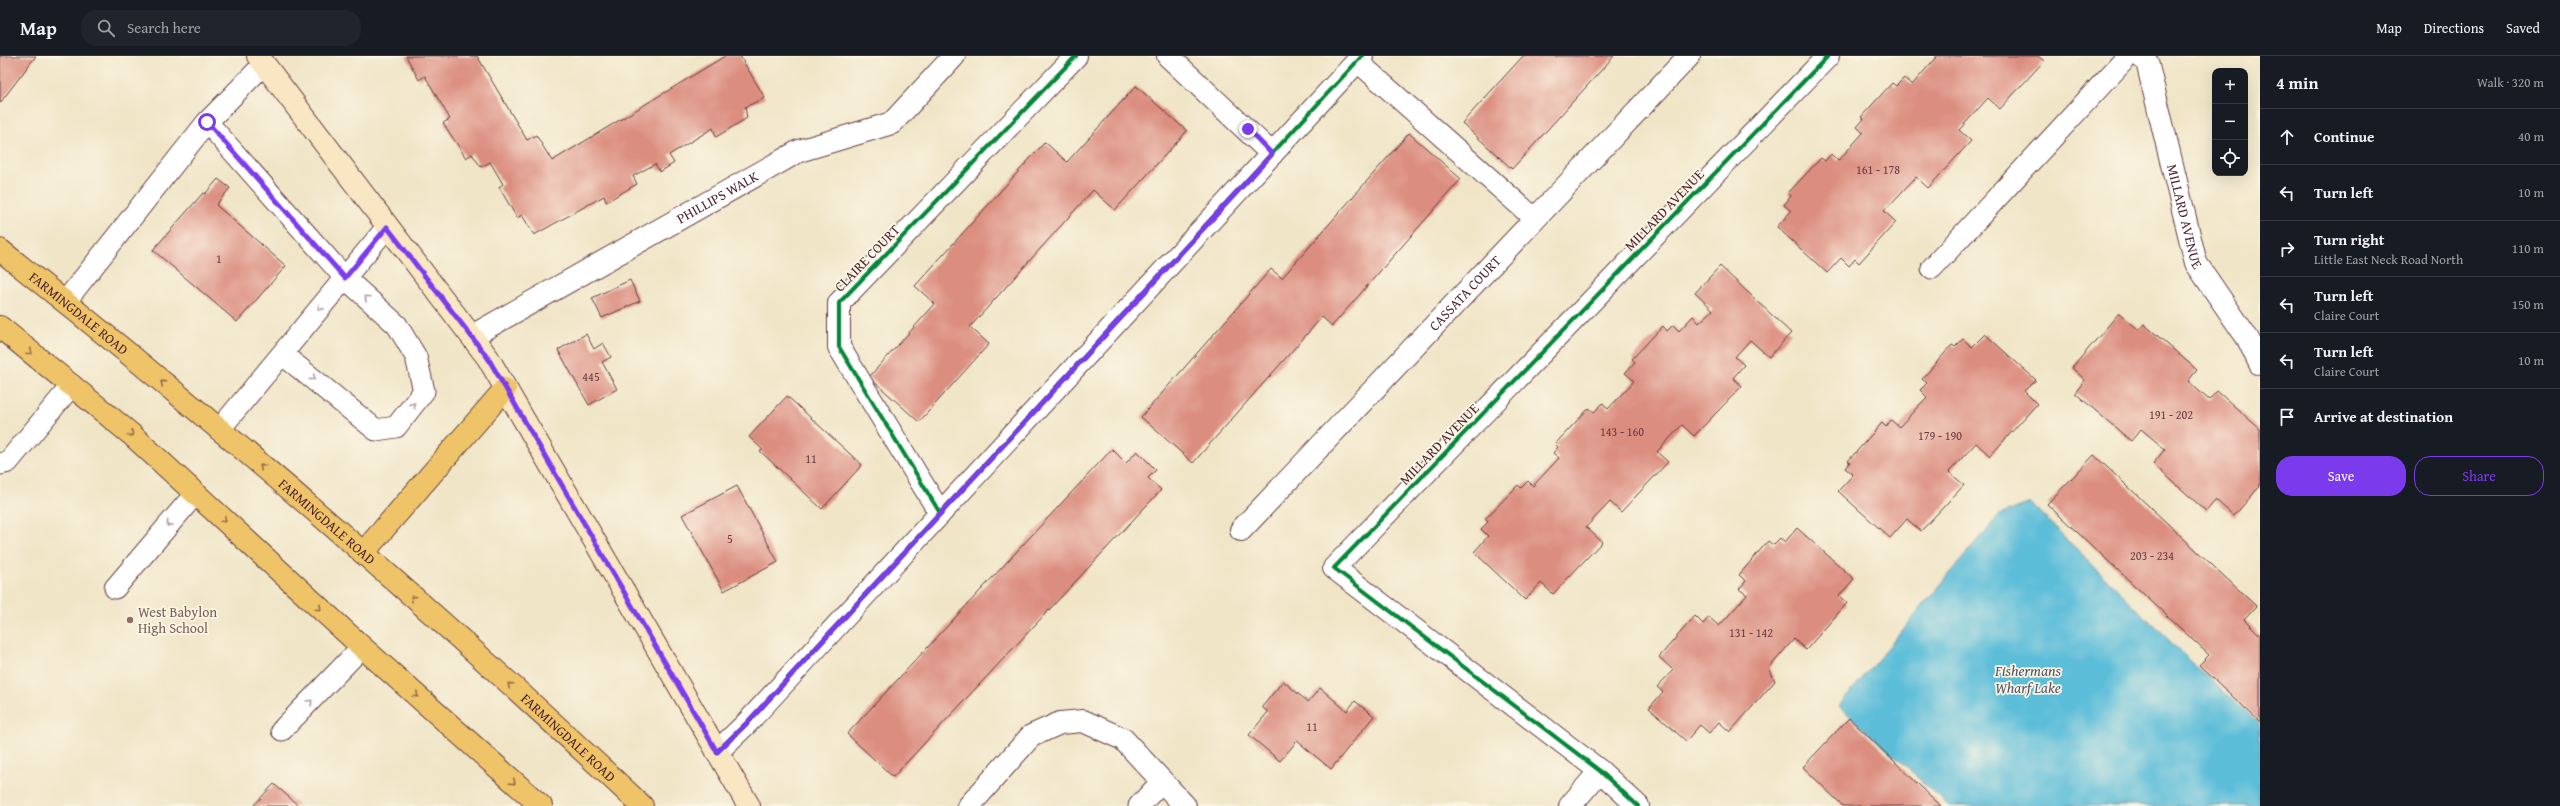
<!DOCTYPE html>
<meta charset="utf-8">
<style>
body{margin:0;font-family:"Gentium Book Plus",serif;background:#20242c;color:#f1f3f6}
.controls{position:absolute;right:12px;top:12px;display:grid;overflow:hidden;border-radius:8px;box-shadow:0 4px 16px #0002}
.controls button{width:36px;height:36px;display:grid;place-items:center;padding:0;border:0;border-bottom:1px solid #363941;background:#171b24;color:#f1f3f6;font:20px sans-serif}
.stop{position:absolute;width:12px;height:12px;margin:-9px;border:3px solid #7c3aed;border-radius:50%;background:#fff}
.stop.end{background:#7c3aed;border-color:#fff;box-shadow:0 1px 4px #0008}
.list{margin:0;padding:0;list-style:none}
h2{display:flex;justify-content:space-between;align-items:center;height:52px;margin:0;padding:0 16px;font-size:17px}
h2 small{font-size:13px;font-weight:400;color:#9ea1a6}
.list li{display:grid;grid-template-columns:26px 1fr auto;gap:12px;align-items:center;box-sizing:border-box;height:56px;padding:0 16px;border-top:1px solid #363941}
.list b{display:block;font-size:15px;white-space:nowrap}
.list p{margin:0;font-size:13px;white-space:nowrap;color:#9ea1a6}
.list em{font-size:13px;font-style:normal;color:#9ea1a6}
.actions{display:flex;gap:8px;padding:12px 16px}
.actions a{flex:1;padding:9px 0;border:1px solid #7c3aed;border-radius:16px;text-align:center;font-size:14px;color:#7c3aed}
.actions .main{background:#7c3aed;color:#fff}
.icon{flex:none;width:22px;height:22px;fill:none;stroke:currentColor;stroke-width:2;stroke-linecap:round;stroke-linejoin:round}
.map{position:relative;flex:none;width:2260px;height:750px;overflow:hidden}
header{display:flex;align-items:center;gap:24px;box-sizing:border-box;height:56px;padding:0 20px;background:#171b24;border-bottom:1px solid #363941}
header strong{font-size:19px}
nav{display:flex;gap:22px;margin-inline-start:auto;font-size:14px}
.search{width:280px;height:36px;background:#20242c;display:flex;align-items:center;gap:10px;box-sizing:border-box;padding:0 14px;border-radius:16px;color:#9ea1a6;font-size:15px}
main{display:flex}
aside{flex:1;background:#171b24}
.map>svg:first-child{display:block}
.water{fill:#5bbdd9;stroke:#526e82}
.building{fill:#db8e80}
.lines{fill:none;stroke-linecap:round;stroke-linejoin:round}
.lane-casing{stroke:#633d42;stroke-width:23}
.street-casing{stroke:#633d42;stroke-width:24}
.secondary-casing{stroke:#633d42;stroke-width:24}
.primary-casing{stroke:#633d42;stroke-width:24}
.lane{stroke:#fff;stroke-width:21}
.street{stroke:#fff;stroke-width:22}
.secondary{stroke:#f9e7c3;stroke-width:22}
.primary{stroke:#efc469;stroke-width:22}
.cycleway-casing{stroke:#fcf5e5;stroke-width:6}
.cycleway{stroke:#00873e;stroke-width:4}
.oneway{stroke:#ae9aa0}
.oneway2{stroke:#946947}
.route{stroke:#7c3aed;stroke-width:5}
.education-dot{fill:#8d6e63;stroke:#fcf5e5;stroke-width:1.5}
.labels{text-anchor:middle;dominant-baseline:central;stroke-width:3.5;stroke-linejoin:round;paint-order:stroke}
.number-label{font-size:12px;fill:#6e3b40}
.street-label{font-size:14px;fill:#4a1f2b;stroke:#fcf5e5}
.education-label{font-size:14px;fill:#785e54;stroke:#fcf5e5;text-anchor:start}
.water-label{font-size:15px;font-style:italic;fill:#505668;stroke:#fcf5e5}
</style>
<header>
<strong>Map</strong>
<div class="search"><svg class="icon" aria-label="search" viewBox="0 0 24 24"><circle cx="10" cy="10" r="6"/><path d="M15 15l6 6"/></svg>Search here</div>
<nav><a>Map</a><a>Directions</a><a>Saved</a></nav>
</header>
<main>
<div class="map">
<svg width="2260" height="750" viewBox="0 0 2260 750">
<rect width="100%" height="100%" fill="#fcf5e5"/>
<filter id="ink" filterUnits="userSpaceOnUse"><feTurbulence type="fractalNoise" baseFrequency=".025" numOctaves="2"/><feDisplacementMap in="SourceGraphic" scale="8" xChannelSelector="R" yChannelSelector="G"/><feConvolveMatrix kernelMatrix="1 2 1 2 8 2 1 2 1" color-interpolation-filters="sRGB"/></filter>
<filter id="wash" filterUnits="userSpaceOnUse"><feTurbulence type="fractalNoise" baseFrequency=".012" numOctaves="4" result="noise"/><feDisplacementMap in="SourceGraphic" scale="16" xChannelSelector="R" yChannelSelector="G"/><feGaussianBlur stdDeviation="0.9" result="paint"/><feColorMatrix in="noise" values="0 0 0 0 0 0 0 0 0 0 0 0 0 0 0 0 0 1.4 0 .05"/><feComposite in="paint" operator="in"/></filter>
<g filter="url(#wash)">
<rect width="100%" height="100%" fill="#f0e5c7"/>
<path class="water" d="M2030,447L2185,600L2260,669V750H1949L1839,650L1999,459Z"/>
<g id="blocks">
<path class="building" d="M0,0H36L0,47Z
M406,0H477L527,84L536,79L552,105L725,0H740L765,42L745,51L747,62L716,81L713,72L669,99L674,107L660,116L655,108L633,120L637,128L606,146L604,140L534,179L522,159L517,162L499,131L503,128L490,106L481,111L472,98L466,102L443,67L450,63L425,20L419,24Z
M1523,0H1614L1512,113L1462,67Z
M1937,0H2038L2044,5L2000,53L1988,42L1959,74L1971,85L1928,132L1916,121L1884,155L1896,166L1859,207L1855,203L1849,210L1841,202L1827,217L1777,171L1791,155L1784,149L1791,140L1788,137L1821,102L1825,105L1831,98L1838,105L1863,77L1857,71L1864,63L1861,61L1892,27L1896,30L1904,22L1912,29Z
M1136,30L1187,75L1115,154L1093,134L970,271L989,288L919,366L869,321L935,248L915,230L1045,86L1067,106Z
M1409,77L1461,123L1332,270L1322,261L1193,407L1141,361L1271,213L1282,222Z
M218,123L230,132L216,149L286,210L237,266L153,194L203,137L205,138Z
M1720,210L1791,277L1769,301L1750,284L1735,301L1744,309L1733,322L1742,330L1694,380L1682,369L1657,396L1668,406L1621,456L1610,446L1586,471L1602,486L1553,538L1541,527L1525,544L1474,496L1488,480L1481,473L1488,466L1485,463L1518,429L1521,432L1528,425L1533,430L1559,402L1553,397L1558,391L1555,388L1589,352L1594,356L1603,347L1608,353L1634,325L1625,317L1635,306L1632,303L1663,270L1667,275L1673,269L1679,275L1693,260L1699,267L1713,254L1695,237Z
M630,224L640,245L602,262L592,242Z
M2119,257L2139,274L2144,268L2197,314L2188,325L2209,344L2217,335L2260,373V430L2234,460L2216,444L2206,455L2153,408L2165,393L2141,373L2131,385L2075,337L2085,324L2072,312Z
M586,278L594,293L603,287L611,301L602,306L617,333L589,349L558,294Z
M1985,278L2036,324L2024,335L2037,348L1990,400L1976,387L1949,416L1964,429L1921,475L1907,463L1890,482L1838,435L1853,419L1845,412L1850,406L1848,405L1882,367L1886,371L1891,364L1899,371L1927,341L1920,334L1927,327L1922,323L1952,289L1955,291L1963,283L1972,291Z
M787,340L862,409L822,453L760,395L763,394L749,381Z
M1112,393L1126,407L1137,395L1156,414L1148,422L1161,434L893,721L847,678Z
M2094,399L2256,550L2244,563L2260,579V666L2199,609L2209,599L2047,448Z
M737,430L778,506L724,535L682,459Z
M1797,472L1854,523L1839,540L1847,547L1806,594L1794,583L1769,612L1775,625L1730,676L1719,666L1709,677L1700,669L1686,685L1649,652L1663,636L1657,631L1673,614L1659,601L1695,560L1703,568L1709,561L1719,570L1747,539L1739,533L1746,525L1739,519L1768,485L1773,489L1780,482L1785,486Z
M1283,625L1308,646L1320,632L1347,655L1355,645L1374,660L1331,713L1297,685L1280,705L1249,679L1268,656L1262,651Z
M1849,662L1941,750H1843L1803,711Z
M274,728L299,750H253Z"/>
</g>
</g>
<g filter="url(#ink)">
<use href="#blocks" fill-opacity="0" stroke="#633d42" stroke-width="1"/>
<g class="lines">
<g class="lane-casing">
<path id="lane" d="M1357,5L1535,163
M207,66L264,8
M1932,212L2128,0
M65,246L207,66L345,222L397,269L416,301L424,335L396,371L376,374L282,298
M219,374L387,171
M0,408L8,406L72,329
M115,532L195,438
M282,674L362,591
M1139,750L1162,725"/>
</g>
<g class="street-casing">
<g id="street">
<path d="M1168,0L1272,98"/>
<path id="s1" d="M2140,0L2147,6L2196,207L2248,283L2260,308"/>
<path id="s2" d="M472,280L799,95L892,67L954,0"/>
<path d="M940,457L839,291V247L1076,0"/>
<path id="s3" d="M1241,474L1689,0"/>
<path d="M717,696L747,667L1362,0"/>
<path d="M969,750L1031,680L1060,667L1083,665L1123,683L1185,750"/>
<path d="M1570,750L1600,715"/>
<path d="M1638,750L1600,715L1334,512L1828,0"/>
</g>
</g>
<g class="secondary-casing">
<path id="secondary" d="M258,0L488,302L749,750"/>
</g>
<g class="primary-casing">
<g id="primary">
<path id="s4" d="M0,194C222,370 436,556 642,750"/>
<path d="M0,271L132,379L362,591L541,750"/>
<path d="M363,497L505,333"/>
</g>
</g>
<use href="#lane" class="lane"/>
<use href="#street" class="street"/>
<use href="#secondary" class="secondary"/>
<use href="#primary" class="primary"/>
<g class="cycleway-casing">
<path id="cycleway" d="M940,457L839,291V247L1076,0
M717,696L747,667L1362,0
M1638,750L1600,715L1334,512L1828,0"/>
</g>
<use href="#cycleway" class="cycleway"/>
</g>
<defs><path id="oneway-chevron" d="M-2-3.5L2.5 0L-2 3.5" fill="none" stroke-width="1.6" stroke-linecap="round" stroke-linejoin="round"/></defs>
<g class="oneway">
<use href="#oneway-chevron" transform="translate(367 242) rotate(-137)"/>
<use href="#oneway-chevron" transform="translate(320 252) rotate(129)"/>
<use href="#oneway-chevron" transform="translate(313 322) rotate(39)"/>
<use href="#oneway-chevron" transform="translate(413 349) rotate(-53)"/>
<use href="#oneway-chevron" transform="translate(169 468) rotate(131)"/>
<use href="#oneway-chevron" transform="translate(310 646) rotate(-46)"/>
</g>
<g class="oneway2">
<use href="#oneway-chevron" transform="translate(30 296) rotate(39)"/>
<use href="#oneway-chevron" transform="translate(163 327) rotate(-140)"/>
<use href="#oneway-chevron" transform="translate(131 378) rotate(41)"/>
<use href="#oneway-chevron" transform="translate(262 411) rotate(-139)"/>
<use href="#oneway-chevron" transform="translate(224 464) rotate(43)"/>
<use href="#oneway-chevron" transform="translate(413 542) rotate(-138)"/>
<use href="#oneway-chevron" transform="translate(319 552) rotate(43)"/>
<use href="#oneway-chevron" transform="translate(510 629) rotate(-138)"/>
<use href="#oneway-chevron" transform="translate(416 639) rotate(42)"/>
<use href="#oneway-chevron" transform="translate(513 726) rotate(42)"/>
</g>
</g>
<g class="lines" filter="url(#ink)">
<path class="route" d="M207,66L345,222L387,171L488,302L717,696L747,667L1272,98L1248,73"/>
</g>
<circle class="education-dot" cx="130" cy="564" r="4"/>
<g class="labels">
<g class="number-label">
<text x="1878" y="113">161 - 178</text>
<text x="219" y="202">1</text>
<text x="591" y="320">445</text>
<text x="2171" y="358">191 - 202</text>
<text x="1622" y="375">143 - 160</text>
<text x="1940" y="379">179 - 190</text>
<text x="811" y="402">11</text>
<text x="730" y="482">5</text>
<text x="2152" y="499">203 - 234</text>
<text x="1751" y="576">131 - 142</text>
<text x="1312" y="670">11</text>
</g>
<g class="street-label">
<text stroke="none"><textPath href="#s2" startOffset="282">PHILLIPS WALK</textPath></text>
<text transform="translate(1664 154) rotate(-46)">MILLARD AVENUE</text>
<text stroke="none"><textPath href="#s1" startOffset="168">MILLARD AVENUE</textPath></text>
<text transform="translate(867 202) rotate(-46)">CLAIRE COURT</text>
<text stroke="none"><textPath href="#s3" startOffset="326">CASSATA COURT</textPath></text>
<text stroke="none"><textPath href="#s4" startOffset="101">FARMINGDALE ROAD</textPath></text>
<text transform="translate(1439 388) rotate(-46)">MILLARD AVENUE</text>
<text stroke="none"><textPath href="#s4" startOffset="425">FARMINGDALE ROAD</textPath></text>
<text stroke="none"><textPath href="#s4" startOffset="749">FARMINGDALE ROAD</textPath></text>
</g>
<g class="education-label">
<text x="138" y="556">West Babylon<tspan x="138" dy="16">High School</tspan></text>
</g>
<g class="water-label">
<text x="2028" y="614">Fishermans<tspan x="2028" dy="17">Wharf Lake</tspan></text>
</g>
</g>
</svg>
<div class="controls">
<button>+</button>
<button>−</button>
<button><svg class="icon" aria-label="locate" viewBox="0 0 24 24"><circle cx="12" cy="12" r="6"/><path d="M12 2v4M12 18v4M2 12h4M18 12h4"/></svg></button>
</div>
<div class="stop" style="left:207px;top:66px"></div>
<div class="stop end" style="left:1248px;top:73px"></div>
</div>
<aside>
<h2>4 min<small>Walk · 320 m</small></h2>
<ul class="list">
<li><svg class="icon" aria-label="ahead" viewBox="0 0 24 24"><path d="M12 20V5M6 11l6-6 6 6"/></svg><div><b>Continue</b></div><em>40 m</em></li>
<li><svg class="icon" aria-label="left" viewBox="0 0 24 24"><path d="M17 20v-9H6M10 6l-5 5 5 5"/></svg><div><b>Turn left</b></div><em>10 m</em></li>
<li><svg class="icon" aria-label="right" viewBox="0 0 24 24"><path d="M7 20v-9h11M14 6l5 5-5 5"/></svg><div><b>Turn right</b><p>Little East Neck Road North</p></div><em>110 m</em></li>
<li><svg class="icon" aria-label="left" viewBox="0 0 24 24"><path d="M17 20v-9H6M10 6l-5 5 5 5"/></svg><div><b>Turn left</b><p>Claire Court</p></div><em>150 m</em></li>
<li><svg class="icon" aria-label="left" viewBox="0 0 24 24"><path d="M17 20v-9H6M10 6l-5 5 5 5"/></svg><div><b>Turn left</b><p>Claire Court</p></div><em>10 m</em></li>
<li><svg class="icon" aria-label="arrive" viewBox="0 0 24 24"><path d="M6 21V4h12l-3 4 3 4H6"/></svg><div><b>Arrive at destination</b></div></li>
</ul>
<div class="actions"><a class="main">Save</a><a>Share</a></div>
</aside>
</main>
